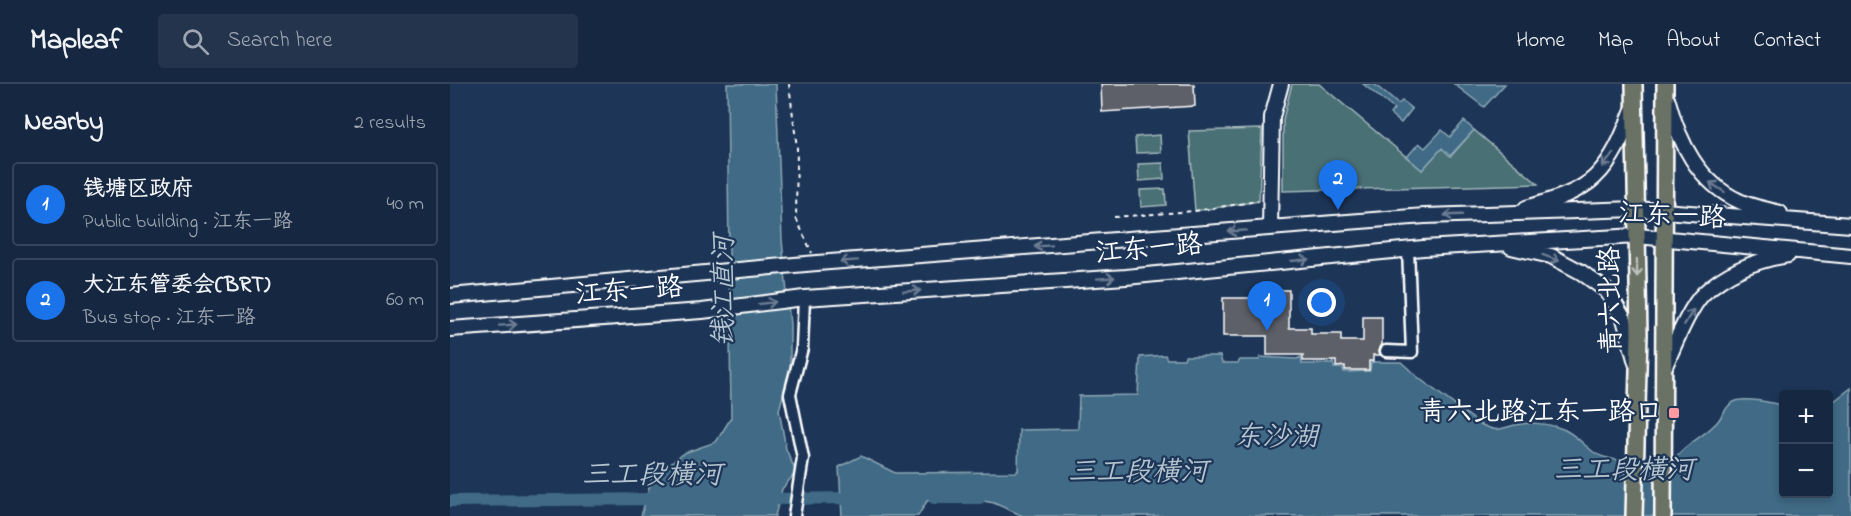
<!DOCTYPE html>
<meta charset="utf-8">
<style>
body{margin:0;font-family:"Indie Flower","LXGW WenKai TC",sans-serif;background:#23344c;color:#f1f3f6}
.controls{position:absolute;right:18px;bottom:18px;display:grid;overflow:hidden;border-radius:6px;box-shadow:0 3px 9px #0003}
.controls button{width:54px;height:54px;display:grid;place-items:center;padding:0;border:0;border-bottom:2px solid #35445a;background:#162841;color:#f1f3f6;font:30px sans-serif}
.you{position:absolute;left:872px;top:219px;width:21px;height:21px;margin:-15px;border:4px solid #fff;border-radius:50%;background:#1a73e8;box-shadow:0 0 0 9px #1a73e833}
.badge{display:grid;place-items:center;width:39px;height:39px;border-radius:50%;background:#1a73e8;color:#fff;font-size:20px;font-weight:700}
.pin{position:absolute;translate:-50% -50px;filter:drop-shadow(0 2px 3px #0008)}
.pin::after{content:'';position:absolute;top:32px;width:21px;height:18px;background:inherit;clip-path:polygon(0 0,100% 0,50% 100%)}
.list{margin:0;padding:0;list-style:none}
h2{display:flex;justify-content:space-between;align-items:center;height:78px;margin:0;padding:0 24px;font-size:26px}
h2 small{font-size:20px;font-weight:400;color:#9ea6b1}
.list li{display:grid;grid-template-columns:39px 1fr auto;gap:18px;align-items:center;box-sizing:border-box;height:84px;margin:0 12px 12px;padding:0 12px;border:2px solid #35445a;border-radius:6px}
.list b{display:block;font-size:22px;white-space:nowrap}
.list p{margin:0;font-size:20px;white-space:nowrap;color:#9ea6b1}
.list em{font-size:20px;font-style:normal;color:#9ea6b1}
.icon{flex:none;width:33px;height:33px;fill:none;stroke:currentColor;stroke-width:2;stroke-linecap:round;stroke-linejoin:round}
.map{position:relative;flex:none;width:1401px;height:432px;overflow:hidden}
header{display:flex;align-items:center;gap:36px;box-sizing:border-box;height:84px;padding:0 30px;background:#162841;border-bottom:2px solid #35445a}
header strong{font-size:28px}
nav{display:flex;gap:33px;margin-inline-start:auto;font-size:21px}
.search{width:420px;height:54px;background:#23344c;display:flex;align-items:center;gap:15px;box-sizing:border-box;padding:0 21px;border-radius:6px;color:#9ea6b1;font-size:22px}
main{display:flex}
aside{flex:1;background:#162841}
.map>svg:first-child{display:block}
.green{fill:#487075;stroke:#a4b8ba;stroke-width:1.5}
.water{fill:#406b85;stroke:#8ca6b6;stroke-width:1.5}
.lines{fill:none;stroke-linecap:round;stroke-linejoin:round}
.canal{stroke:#406b85;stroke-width:12}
.building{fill:#5d6168;stroke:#fff;stroke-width:1.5}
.street-casing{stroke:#fff;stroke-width:15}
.secondary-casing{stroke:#fff;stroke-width:18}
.primary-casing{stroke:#fff;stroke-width:20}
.path{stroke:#fff;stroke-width:2;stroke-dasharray:4.5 4.5;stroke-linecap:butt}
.street{stroke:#1d3557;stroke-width:10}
.secondary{stroke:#1d3557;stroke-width:14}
.primary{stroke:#6a7165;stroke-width:15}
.oneway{stroke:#6c7c92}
.oneway2{stroke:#bcbfba}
.poi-dot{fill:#ff9aa2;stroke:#1d3557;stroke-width:2}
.labels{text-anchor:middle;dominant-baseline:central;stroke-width:4.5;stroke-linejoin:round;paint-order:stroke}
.street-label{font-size:27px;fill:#fff;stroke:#1d3557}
.poi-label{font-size:27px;fill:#fff;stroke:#1d3557;text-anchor:end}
.water-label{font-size:28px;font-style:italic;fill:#b3c4ce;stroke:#1d3557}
</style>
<header>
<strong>Mapleaf</strong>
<div class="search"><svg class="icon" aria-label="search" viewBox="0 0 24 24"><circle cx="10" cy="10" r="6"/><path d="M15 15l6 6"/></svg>Search here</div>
<nav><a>Home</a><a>Map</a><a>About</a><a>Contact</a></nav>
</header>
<main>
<aside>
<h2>Nearby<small>2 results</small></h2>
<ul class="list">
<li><span class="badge">1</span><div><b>钱塘区政府</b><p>Public building · 江东一路</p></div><em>40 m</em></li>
<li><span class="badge">2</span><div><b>大江东管委会(BRT)</b><p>Bus stop · 江东一路</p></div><em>60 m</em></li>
</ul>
</aside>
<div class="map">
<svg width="1401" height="432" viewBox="0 0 1401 432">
<rect width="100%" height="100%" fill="#1d3557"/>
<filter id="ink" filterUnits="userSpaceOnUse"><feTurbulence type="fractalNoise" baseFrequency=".0167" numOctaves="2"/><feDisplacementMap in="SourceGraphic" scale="12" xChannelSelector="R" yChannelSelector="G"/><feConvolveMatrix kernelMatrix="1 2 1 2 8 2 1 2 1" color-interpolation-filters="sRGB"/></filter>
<g filter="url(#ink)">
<path class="green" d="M842,0H869L972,86L992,64L1001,72L1024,46L1088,100L833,107V35Z
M812,45L809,117L745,127L739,47Z
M710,51L711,68L686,69L685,53Z
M713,79L714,95L689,97L688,80Z
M715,105L716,121L691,123L690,106Z"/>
<path class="water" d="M277,0H326L332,156L340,241V285L329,326L336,365L346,388L332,405L325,432H191L202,393L234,369L266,358L281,334Z
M913,0H924L948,20L952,17L962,25L951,39L940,30L944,25Z
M1004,0H1055L1034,23Z
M1014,37L1024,46L1000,72L992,64L972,86L957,73L969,59L975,64L992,46L1000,53Z
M715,271L717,275H734L735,272H770L772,279H788L790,276H809L810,273L847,275L851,273L852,280H881L883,278L884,284H893L894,288L920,287L921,278H951L970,295L1030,340C1049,349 1047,345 1065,341C1078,338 1095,339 1107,343C1123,347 1132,360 1145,369C1158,378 1207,380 1223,378C1232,360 1254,354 1268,337C1275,328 1278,317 1291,316C1304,314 1320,319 1333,321L1334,410H1378L1379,321L1401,304V432H573L544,419L507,412L477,417L468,432H392L389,383L411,372L445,389L566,388L568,387L569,346L628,345L629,312L688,311L690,273Z"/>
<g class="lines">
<path class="canal" d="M484,414H530
M313,415L407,414
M0,417L212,415"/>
</g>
<path class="building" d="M651,0H744L745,22L652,28Z
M814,206H839V244H861V250H891V257H913V233H932V260L929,266L930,271H923V277H919V286H895V282L886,283V277H853V271H817V252H773V214H814Z"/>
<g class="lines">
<g class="street-casing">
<path id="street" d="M936,267L962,268L958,165
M344,432L353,374L340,310L352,264L354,214"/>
</g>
<g class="secondary-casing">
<path id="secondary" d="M1218,17C1229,58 1248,98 1289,117C1301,123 1317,125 1330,129
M1076,124C1099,117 1127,110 1145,93C1165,74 1174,48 1184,23
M820,144L822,33L831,0
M1061,163L1101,172L1131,188L1157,207L1174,235L1186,279
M0,212L367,179L975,132L1186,125L1401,141
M0,245L252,227L354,214L676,193L973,164L1187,152L1401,172
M1214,284C1223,265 1239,223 1254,209C1278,187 1307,176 1338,171"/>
</g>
<g class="primary-casing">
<path id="primary" d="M1184,0L1189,250L1184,432
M1213,432L1215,0"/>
</g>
<path class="path" d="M339,0L347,64L346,134L362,169
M664,133L745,127L808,117"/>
<use href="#street" class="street"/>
<use href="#secondary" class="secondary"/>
<use href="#primary" class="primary"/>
</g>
<defs><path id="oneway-shaft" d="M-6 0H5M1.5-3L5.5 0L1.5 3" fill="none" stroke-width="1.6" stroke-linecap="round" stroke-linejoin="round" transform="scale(1.5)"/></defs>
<g class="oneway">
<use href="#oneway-shaft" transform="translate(1158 76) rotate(128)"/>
<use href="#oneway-shaft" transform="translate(1267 103) rotate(-147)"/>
<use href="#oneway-shaft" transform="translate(1003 131) rotate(178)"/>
<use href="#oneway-shaft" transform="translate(787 147) rotate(176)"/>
<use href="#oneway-shaft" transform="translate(593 162) rotate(176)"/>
<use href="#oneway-shaft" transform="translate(1101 174) rotate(20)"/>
<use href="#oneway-shaft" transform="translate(850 176) rotate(-6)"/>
<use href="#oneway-shaft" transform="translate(399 177) rotate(176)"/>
<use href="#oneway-shaft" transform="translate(656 194) rotate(-4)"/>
<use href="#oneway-shaft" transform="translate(462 207) rotate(-4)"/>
<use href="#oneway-shaft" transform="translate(317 219) rotate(-7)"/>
<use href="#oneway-shaft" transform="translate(1239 233) rotate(-59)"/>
<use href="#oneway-shaft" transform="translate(58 241) rotate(-4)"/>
</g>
<use class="oneway2" href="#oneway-shaft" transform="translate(1187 184) rotate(89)"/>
</g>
<rect class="poi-dot" x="1218" y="323" width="12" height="12" rx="3"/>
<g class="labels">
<g class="street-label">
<text transform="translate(1222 133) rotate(3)">江东一路</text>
<text transform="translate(699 166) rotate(-5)">江东一路</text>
<text transform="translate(179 208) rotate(-4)">江东一路</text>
<text transform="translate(1162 216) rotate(-91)">青六北路</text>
</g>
<g class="poi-label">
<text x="1212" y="329">青六北路江东一路口</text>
</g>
<g class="water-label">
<text transform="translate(275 207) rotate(-90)">钱江直河</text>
<text x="826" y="354">东沙湖</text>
<text x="1174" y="387">三工段横河</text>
<text x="688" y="389">三工段横河</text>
<text x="202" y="392">三工段横河</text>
</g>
</g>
</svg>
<div class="controls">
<button>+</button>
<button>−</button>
</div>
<div class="you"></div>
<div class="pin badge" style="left:817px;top:247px">1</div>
<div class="pin badge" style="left:888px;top:126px">2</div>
</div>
</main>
